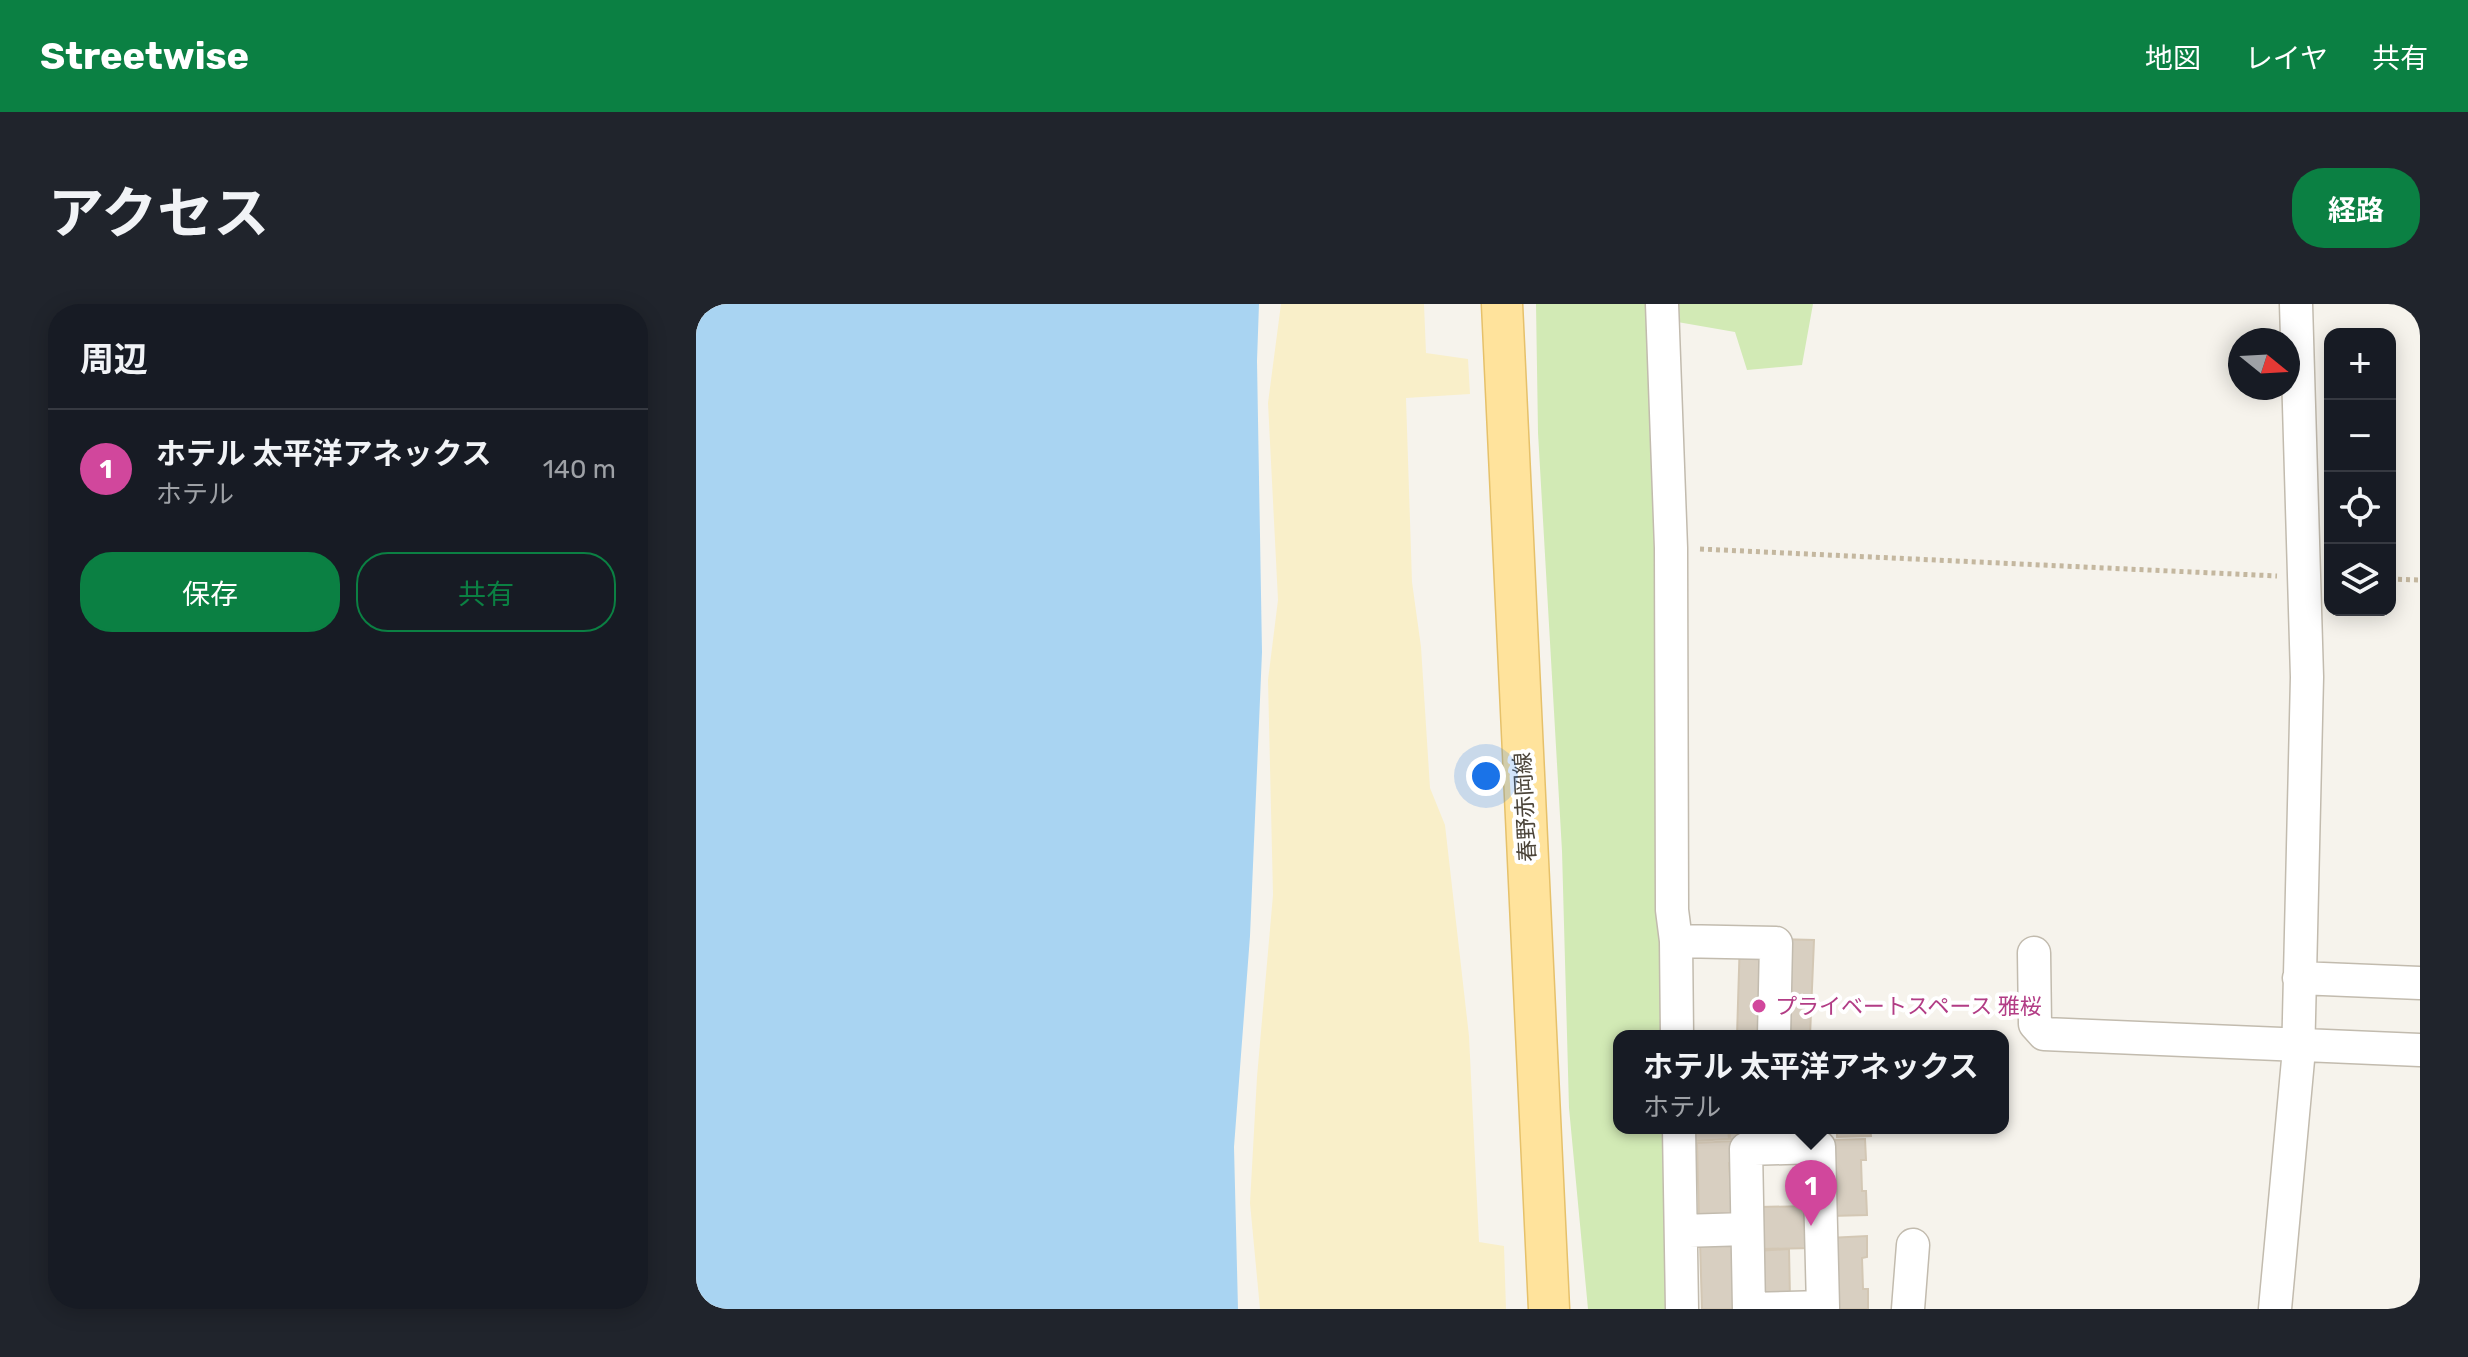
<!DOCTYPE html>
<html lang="ja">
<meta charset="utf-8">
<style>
body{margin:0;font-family:Rubik,"Noto Sans JP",sans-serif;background:#20242c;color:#f1f3f6}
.controls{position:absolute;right:24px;top:24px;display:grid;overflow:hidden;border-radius:16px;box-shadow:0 4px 20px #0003}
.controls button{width:72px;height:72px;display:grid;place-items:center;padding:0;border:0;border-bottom:2px solid #363941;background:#171b24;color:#f1f3f6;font:40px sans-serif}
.compass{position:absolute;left:1532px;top:24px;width:72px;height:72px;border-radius:50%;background:#171b24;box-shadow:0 4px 20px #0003;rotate:108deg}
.you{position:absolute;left:790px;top:472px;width:28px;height:28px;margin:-20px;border:6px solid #fff;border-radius:50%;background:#1a73e8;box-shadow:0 0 0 12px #1a73e833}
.badge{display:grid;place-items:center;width:52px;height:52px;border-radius:50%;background:#0b8043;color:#fff;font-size:26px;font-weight:700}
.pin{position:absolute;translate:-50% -66px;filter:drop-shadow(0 2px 4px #0008)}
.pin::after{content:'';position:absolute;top:42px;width:28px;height:24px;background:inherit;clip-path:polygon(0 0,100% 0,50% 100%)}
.popup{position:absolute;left:917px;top:726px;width:396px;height:104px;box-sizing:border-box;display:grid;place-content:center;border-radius:16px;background:#171b24;filter:drop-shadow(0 2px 6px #0005);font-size:26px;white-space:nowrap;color:#9ea1a6}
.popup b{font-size:30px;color:#f1f3f6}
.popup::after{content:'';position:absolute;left:50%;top:100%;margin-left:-16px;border:16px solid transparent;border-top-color:#171b24}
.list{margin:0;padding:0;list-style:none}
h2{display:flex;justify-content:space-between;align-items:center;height:104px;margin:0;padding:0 32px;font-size:34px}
h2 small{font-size:26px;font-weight:400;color:#9ea1a6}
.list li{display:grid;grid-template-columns:52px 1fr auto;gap:24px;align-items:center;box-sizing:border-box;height:120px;padding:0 32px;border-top:2px solid #363941}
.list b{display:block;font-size:30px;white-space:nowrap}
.list p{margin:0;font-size:26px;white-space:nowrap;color:#9ea1a6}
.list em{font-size:26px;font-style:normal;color:#9ea1a6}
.actions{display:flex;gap:16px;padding:24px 32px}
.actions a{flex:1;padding:18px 0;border:2px solid #0b8043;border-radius:32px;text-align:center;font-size:28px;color:#0b8043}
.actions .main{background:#0b8043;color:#fff}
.icon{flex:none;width:44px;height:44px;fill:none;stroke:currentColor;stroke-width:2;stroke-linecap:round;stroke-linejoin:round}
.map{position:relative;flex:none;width:1724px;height:1005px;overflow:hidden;border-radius:32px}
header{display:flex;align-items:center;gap:48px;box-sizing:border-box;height:112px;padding:0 40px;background:#0b8043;color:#fff}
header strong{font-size:38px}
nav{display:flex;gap:44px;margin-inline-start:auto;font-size:28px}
.intro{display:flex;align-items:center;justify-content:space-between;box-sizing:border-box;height:192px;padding:0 48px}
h1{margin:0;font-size:56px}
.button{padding:20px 36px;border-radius:32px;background:#0b8043;color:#fff;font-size:28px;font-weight:700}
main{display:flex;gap:48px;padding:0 48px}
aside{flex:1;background:#171b24;border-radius:32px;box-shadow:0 4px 20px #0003}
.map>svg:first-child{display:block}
.green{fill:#d2eab5}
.sand{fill:#f9efc9}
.water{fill:#a9d4f2}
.building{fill:#d8cfc1;stroke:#d3c7b4;stroke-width:2}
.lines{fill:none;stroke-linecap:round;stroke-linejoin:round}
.minor-casing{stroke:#c2bbae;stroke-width:35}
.major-casing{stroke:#e6c16a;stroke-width:43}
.path{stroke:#c4b79f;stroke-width:5;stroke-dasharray:4 4;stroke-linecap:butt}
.minor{stroke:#fff;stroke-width:32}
.major{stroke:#ffe39c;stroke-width:40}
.hotel-dot{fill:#d1479c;stroke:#fff;stroke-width:3}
.labels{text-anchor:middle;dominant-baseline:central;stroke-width:8;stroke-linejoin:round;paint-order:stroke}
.street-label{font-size:22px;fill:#4b4439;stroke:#fff}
.hotel-label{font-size:22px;fill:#b23c85;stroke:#fff;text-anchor:start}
</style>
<header>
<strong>Streetwise</strong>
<nav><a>地図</a><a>レイヤ</a><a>共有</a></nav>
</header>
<div class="intro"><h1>アクセス</h1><a class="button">経路</a></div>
<main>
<aside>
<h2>周辺<small></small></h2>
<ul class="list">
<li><span class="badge" style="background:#d1479c">1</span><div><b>ホテル 太平洋アネックス</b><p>ホテル</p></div><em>140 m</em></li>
</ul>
<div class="actions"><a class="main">保存</a><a>共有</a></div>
</aside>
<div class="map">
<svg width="1724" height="1005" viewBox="0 0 1724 1005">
<rect width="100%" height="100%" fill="#f6f3ec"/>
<path class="green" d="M840,0H1117L1106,61L1051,66L1039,28L970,16L968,732H923V824H968L969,1005H892L873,804L866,547L842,129Z"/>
<path class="sand" d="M585,0H728L730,49L772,55L774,90L710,94L716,278L725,343L734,484L749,521L773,732L783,938L808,942L810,1005H564L554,899L561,773L577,591L572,376L582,296L572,99Z"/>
<path class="water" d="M0,0H563L561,57L566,348L554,632L538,843L542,1005H0Z"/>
<path class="building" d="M1044,634L1118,636L1114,732H1041Z
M999,824H1032L1033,835L999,837Z
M1034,824H1056V835H1034Z
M1058,824H1126V833L1058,835Z
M1141,824H1174L1175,832L1141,833Z
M1169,835L1170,856H1165L1166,887H1170L1171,911L1135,912L1132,836Z
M1038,837L1039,859H1033L1035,890H1039L1040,914L1003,915L1001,839Z
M1114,902L1116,944L1064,945L1063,903Z
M1171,932V953L1166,954L1167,985H1172V1005H1136L1133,934Z
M1040,937L1041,959H1036L1037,990L1042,1005H1006L1004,938Z
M1093,945L1094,995L1061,996L1059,947Z"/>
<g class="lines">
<g class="minor-casing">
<path id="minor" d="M966,0L975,244L976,606L980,637L981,732
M980,637L1080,639L1078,732
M1338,649L1339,720L1348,730L1724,746
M1603,674L1724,679
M983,824L986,1005
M1123,843L1127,1003L1053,1005L1050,845Z
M985,927L1051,925
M1212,1005L1217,941
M1579,1005L1602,756L1611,373L1600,0"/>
</g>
<g class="major-casing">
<path id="major" d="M806,0L853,1005"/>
</g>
<path class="path" d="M1004,245L1581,272
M1694,275L1724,276"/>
<use href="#minor" class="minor"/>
<use href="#major" class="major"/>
</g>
<circle class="hotel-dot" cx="1063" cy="702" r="8"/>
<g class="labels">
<g class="street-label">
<text transform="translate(829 503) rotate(-93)">春野赤岡線</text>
</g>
<g class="hotel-label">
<text x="1079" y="702">プライベートスペース 雅桜</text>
</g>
</g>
</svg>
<div class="controls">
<button>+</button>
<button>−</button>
<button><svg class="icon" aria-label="locate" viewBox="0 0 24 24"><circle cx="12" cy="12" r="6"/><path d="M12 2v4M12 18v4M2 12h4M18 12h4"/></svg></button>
<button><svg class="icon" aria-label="layers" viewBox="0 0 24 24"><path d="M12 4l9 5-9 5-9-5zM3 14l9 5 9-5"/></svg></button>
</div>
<svg class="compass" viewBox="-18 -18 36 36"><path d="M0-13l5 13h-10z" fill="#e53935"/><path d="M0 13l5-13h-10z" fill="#9ea1a6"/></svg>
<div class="you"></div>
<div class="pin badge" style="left:1115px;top:922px;background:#d1479c">1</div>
<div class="popup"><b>ホテル 太平洋アネックス</b>ホテル</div>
</div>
</main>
